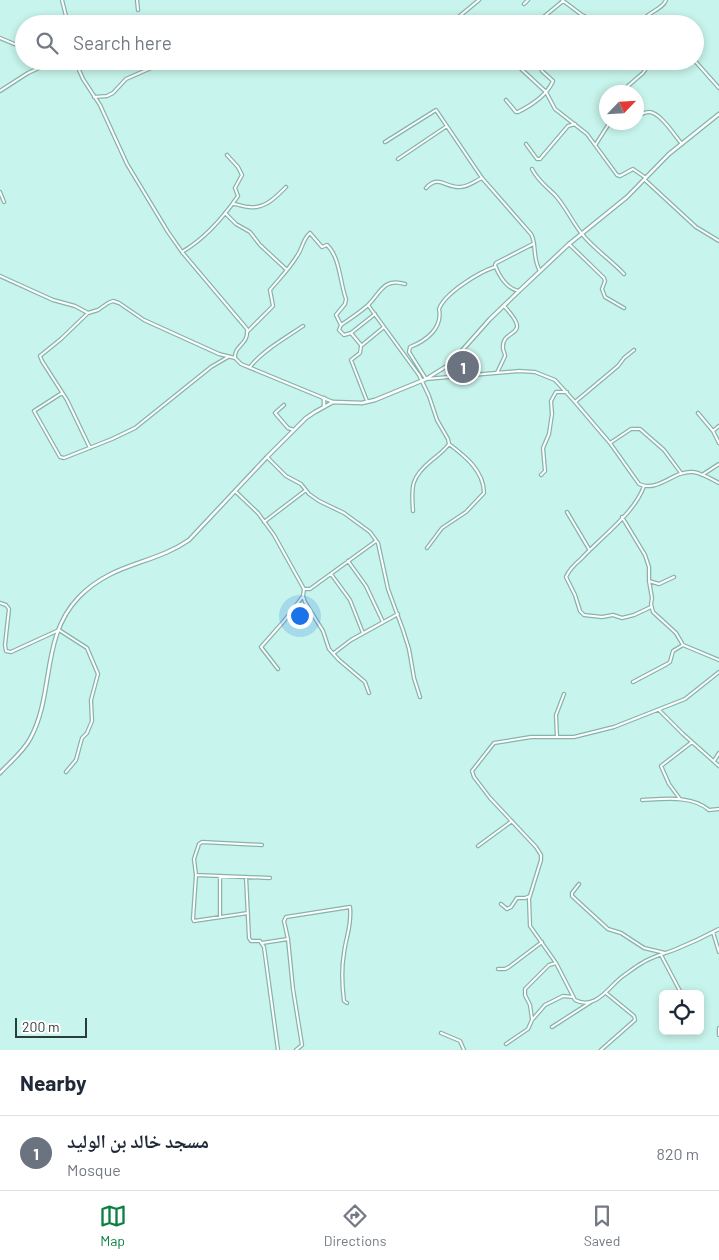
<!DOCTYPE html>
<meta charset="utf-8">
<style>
body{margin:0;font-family:Barlow,"Noto Naskh Arabic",sans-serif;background:#f2f2f3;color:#1f2937}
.controls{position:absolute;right:15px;bottom:15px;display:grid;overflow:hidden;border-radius:8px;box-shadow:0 2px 8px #0003}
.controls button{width:45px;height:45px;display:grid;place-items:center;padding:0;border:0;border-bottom:1px solid #e0e1e3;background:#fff;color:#1f2937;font:25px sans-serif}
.compass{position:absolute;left:599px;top:85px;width:45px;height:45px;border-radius:50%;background:#fff;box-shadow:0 2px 8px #0003;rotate:65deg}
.scale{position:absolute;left:15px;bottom:12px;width:72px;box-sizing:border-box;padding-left:5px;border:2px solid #2b3d3a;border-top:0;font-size:14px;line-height:18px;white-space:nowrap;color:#2b3d3a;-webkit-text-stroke:4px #fff;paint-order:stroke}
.you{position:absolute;left:299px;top:615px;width:18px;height:18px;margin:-12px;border:4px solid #fff;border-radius:50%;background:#1a73e8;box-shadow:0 0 0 8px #1a73e833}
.badge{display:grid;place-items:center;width:32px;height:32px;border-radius:50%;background:#0b8043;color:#fff;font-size:16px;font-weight:700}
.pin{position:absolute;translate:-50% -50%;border:2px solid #fff;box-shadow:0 1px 5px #0006}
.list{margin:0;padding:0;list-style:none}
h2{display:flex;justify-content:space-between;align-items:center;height:65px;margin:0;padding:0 20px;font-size:21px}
h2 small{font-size:16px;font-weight:400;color:#747a83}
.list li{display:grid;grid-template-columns:32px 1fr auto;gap:15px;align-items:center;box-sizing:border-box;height:75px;padding:0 20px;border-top:1px solid #e0e1e3}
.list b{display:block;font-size:19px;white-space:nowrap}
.list p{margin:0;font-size:16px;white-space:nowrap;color:#747a83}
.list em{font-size:16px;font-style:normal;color:#747a83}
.icon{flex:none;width:28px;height:28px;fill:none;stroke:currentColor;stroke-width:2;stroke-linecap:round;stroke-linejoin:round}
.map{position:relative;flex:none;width:719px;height:1050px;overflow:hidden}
.search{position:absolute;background:#fff;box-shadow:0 2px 8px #0003;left:15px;right:15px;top:15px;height:55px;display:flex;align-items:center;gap:12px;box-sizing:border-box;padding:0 18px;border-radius:28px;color:#747a83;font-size:19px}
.sheet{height:140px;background:#fff}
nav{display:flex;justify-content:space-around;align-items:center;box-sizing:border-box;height:70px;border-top:1px solid #e0e1e3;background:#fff;font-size:14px;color:#747a83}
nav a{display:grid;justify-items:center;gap:2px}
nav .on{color:#0b8043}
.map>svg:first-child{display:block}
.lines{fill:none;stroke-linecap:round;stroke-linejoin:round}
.minor-casing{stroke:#88b3ab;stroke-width:4.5}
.tertiary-casing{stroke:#88b3ab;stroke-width:5}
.minor{stroke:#fff;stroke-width:2}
.tertiary{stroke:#fff;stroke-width:2.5}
</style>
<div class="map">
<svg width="719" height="1050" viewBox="0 0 719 1050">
<rect width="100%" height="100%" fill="#c7f4ec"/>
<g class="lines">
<g class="minor-casing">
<path id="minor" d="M62,0L68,24
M137,0L138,10
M562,0L582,15L599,24
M524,4L528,0
M546,15L554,24
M49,24L52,21L66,18
M450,24L479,0
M535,24L563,1
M645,24L644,19C650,11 663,9 666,0
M0,38L24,48
M75,61L83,79L100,105L127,164L168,232L182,252L247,329C249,345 234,345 235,358L241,364L333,402
M695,61L719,88
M519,67L546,92L555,109L587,134L617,175L620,176L633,169L646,178
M0,91L28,73L54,61
M621,92L643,73L651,61
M94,97L107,96L113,93L126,79L167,61
M506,100L516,112H518C532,105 547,95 553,81L542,71L538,61
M636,116C640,115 645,112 649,112C660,112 675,136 682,144
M385,142L436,110L482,178L531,234C537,244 532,258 540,271
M526,144L537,159H540L568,126L575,124
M596,144L610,122
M398,159L447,126
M532,169C538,181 547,187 555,195C566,207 572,222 582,234C594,249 611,260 624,274
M645,180L696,227L719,241
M426,188C439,174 445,188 460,187C468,187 475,181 482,178
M0,192L4,202
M233,204C238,204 243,207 249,207C265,209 276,197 286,187
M225,213L236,224L250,232L260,245L287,270
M569,244L604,278L605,281L602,289L605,297L624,308
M182,252C204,239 223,218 238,196L235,188L242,175L238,167L227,155
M495,267C479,272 445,293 439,309C443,328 426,341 410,347L409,352L426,379L519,371L535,372L555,380L575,402L610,443L639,484C658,493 674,470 693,472C702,473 711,479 719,483
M0,276L53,300L75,306L88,313L98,310L108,303L113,301L119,303L144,320L219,354L235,358
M519,291C507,289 499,276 495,265L496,263L533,244
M368,305L419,375L429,396L437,420L448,439L449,444C444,451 438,455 432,460C411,477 411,486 413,511
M88,313L61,339L40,356L42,361L67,400L90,448
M375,314L351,333L344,335L339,330L341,325C350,319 359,313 367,306C380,294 383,277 405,284
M247,332L273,306L270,290C279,279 290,268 297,256C303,248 302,240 310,233L322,247L327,245C340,257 340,283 346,299L345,304L336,315L341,325
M351,333L361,345
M250,367C262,351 287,337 303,326
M497,373L505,356C505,353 503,351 503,348C501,327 535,339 504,306
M62,393L34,411L60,457L64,458L112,439L135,428L211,367L228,357
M367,401L351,360L360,353L361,346L384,327
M575,402L618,366L624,358L634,350
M284,405L275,413L288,428L294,430
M698,413L713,431L719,443
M713,431L719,426
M610,443L631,429H640L664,450L681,473
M267,457L286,476L301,484L309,494L319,501L344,513L370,532L378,543L388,589L403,630L409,649L414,678L420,697
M541,475L545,471L543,448L549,434L552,414L551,401L556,392H567
M702,475L719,464
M644,486C635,513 600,538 581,559C575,564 569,570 566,577L575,595L580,611L584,615L602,617L613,615L622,618L634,615L651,607
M235,491L258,513L274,535L304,589L303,596L305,602L323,631L329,649L339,660L365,682L369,693
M567,512L589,549
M622,517L645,555L649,567V581L652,598L651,604L653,612L676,633L683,645L719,660
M264,522L306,490
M427,548L442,528L466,512L484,493C484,471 465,456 449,444
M348,561L366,586L383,622
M331,574L350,600L363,633
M649,581L659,584L674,577
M305,589H310L376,541
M0,603L6,605L9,609L5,645L6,651L11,652L59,630L87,648L98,674L91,700L92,721L87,733L82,738L76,760L66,772
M334,653L351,640L398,614
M278,669L261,647L284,621L303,596
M719,672L685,699L614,727L574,737H531L494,743L472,771L474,777L490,798L536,847L541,855V860L529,899L530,926L556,963L575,1000C596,1011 609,986 623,976C629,972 635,967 642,963C651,957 663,954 674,950C689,944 704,937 719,929
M633,682L667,664L670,662L673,651L683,645
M659,710L683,734L719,766
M557,737L556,715L564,694
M714,761L719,753
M680,799L669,784L661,766L692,742
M642,800C664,799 692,795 709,810L719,809
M478,846L512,821
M196,875L270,878
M220,876V917
M246,877L249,938L251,941H260L264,947L278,1050
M579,884L572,893V896L608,929L621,933L644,948L665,953
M501,904L507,909L511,907L517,898H525L530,896
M248,913L194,921L193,919L196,875L194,859L199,844L202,842L262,845
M713,932L719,952
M262,943L288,939
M661,955L681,993
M498,969H505L509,967L542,942
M532,1019L530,1005L525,995V989L549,965L556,963
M552,1027L591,1002
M719,1028V1035
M441,1033L460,1041L464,1050
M506,1044L528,1029L532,1020L545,1005L563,996L573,997
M296,1050L302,1045L293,989L288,939L284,921L286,917L350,907C352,926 346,936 344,953C341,970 342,985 344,1001L347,1003
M601,1050L635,1020L634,1016L606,993"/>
</g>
<g class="tertiary-casing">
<path id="tertiary" d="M324,398V406
M0,773C10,762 23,752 30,739C55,694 40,637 79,597C113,562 153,565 189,540L267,457L306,418L315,412L333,402L362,403L375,400L426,379L450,364L490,319L519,291L569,244L627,197L669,154L719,114"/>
</g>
<use href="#minor" class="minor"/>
<use href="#tertiary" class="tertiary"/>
</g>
</svg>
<div class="controls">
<button><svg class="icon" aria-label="locate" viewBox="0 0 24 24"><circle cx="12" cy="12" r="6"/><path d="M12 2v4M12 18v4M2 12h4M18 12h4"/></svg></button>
</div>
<svg class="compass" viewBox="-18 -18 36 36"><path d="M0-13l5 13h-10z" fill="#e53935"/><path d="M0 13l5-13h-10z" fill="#747a83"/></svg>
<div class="scale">200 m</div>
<div class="you"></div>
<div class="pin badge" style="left:463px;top:367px;background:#6b7280">1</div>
<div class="search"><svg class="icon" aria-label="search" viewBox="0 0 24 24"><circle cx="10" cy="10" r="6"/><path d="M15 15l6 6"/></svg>Search here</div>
</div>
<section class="sheet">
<h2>Nearby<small></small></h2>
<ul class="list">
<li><span class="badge" style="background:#6b7280">1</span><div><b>مسجد خالد بن الوليد</b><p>Mosque</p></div><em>820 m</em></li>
</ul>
</section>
<nav>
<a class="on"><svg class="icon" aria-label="map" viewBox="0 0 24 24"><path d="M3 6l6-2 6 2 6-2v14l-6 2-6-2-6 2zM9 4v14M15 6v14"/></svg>Map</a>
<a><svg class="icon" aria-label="directions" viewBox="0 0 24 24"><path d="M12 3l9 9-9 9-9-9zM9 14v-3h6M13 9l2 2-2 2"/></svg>Directions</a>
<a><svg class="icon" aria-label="saved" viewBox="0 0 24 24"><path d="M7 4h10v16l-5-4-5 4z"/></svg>Saved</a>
</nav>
